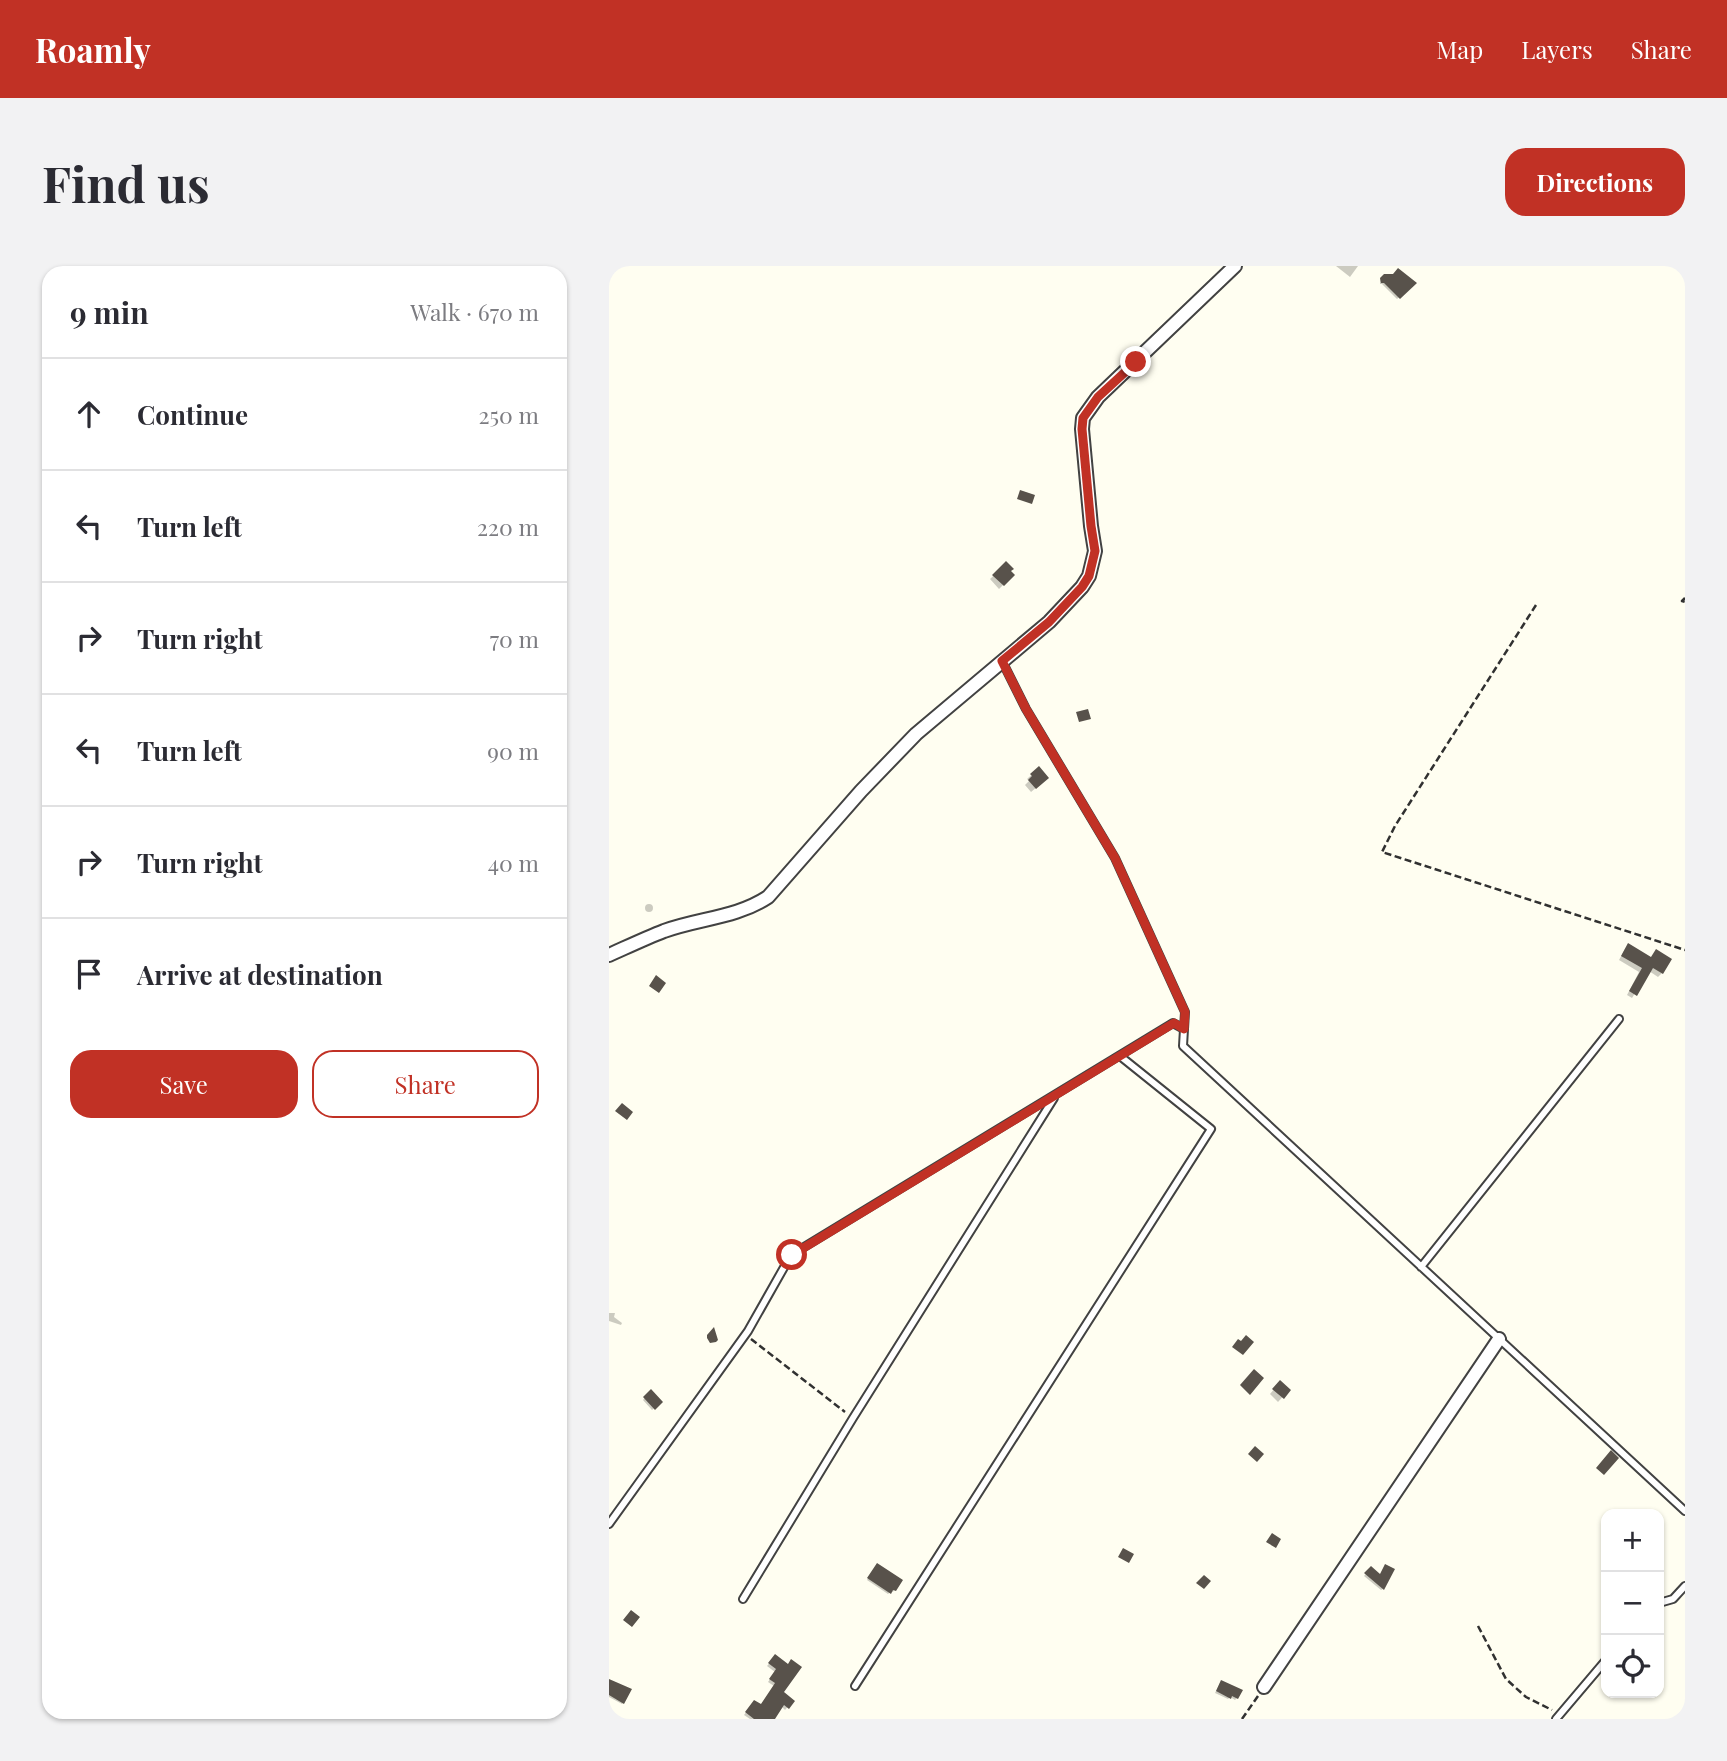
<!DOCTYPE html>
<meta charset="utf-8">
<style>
body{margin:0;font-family:"Playfair Display",serif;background:#f2f2f3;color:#2b2b33}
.controls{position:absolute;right:21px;bottom:21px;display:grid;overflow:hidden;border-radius:14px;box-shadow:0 2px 5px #0004}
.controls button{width:63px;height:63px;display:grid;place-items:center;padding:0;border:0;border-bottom:2px solid #e1e1e2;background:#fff;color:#2b2b33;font:35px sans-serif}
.stop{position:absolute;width:21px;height:21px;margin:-16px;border:5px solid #c13125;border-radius:50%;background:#fff}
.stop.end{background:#c13125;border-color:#fff;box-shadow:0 2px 7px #0008}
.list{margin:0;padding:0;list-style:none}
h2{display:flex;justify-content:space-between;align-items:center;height:91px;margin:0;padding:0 28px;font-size:30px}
h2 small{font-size:23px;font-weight:400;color:#7c7c81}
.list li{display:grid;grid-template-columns:46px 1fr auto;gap:21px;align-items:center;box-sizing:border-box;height:112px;padding:0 28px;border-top:2px solid #e1e1e2}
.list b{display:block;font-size:26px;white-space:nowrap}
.list em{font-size:23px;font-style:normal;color:#7c7c81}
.actions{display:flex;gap:14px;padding:21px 28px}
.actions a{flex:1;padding:16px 0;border:2px solid #c13125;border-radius:21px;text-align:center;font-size:24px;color:#c13125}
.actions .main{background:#c13125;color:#fff}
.icon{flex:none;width:38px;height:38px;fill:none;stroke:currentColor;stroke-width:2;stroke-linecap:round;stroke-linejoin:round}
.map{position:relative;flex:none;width:1076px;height:1453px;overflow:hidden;border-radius:21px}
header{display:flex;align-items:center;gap:42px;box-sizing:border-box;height:98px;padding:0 35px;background:#c13125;color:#fff}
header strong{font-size:33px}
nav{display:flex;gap:38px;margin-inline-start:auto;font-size:24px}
.intro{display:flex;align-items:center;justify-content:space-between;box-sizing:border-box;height:168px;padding:0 42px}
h1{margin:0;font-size:49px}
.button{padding:18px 32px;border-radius:21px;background:#c13125;color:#fff;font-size:24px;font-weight:700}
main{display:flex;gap:42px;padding:0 42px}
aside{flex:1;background:#fff;border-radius:21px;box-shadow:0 2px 5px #0004}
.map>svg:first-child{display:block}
.shadow{fill:#0003}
.building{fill:#58524b}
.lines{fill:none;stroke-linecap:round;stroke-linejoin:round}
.service-casing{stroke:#424242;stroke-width:10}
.minor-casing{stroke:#424242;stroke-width:16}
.path{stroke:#313131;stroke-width:2.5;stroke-dasharray:7 3.5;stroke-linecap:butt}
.service{stroke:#fff;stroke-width:6}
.minor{stroke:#fff;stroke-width:12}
.route{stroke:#c13125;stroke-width:9}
</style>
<header>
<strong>Roamly</strong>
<nav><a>Map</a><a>Layers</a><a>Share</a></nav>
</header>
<div class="intro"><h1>Find us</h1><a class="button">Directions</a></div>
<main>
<aside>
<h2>9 min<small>Walk · 670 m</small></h2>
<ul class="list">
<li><svg class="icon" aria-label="ahead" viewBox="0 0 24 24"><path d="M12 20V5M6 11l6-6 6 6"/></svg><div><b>Continue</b></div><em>250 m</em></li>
<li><svg class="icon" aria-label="left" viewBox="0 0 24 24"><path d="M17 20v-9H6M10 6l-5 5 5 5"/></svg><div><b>Turn left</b></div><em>220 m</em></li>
<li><svg class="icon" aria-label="right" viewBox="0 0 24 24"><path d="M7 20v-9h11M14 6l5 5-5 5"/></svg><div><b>Turn right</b></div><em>70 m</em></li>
<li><svg class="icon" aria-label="left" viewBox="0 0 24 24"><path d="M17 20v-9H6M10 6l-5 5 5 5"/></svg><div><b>Turn left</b></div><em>90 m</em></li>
<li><svg class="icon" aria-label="right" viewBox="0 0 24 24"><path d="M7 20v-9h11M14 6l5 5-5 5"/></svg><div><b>Turn right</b></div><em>40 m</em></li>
<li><svg class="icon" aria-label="arrive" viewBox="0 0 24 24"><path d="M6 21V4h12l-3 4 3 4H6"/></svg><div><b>Arrive at destination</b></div></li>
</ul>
<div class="actions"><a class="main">Save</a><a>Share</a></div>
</aside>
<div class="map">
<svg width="1076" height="1453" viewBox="0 0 1076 1453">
<rect width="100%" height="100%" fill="#fffef1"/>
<path class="shadow" d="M727,0H749L741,11Z
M771,12L805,18L788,33L773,18H771Z
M397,298L400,305L404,309L390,323L381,313Z
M430,502L434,516L422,526L416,519L420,515L418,513Z
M36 642a4 4 0 1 1 8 0a4 4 0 1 1-8 0Z
M1016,683L1053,707L1049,711L1040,705L1023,732L1018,729L1030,706L1010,694Z
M0,1047H6L5,1051L13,1057L12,1059L0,1055Z
M671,1116L680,1124L669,1136L661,1128Z
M42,1125L52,1136L43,1144L34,1134Z
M267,1300L285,1324L284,1326L282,1325L279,1328L258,1314Z
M762,1302L774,1323L772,1324L755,1310Z
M166,1391L172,1426L184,1435L176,1444L172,1440L163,1453H141L135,1449L143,1438L151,1440L165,1420L159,1416L166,1406L158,1400Z
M0,1417L14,1437L13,1438L0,1431Z
M611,1417L628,1432L626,1434L621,1431L619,1433L606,1427Z"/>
<path class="building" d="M789,2L808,17L791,33L775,17H772L771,12L775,8H784Z
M411,224L426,229L423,238L408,233Z
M397,295L405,303L402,305L406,309L395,320L383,309Z
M479,443L482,453L470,456L467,446Z
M430,500L440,512L427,523L419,514L423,510L421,508Z
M1019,677L1042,691L1047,683L1063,693L1054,708L1044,702L1028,730L1020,725L1033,702L1012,690Z
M47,709L57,717L50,727L40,720Z
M13,837L24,846L18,854L6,845Z
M105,1061L109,1074L107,1076L101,1077L98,1072V1069Z
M637,1069L645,1076L634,1089L623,1081L629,1073L632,1075Z
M645,1103L655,1112L641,1129L631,1119Z
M671,1114L682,1124L675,1133L663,1123Z
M42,1123L54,1136L46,1144L34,1131Z
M646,1180L655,1188L648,1196L639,1188Z
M1002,1184L1010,1192L995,1209L987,1202Z
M663,1267L672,1273L667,1282L657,1276Z
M514,1282L525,1288L520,1297L509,1291Z
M268,1297L294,1314L287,1325L284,1324L282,1328L258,1312Z
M776,1298L786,1303L775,1324L755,1307L762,1300L771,1308Z
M595,1309L602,1315L595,1323L587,1317Z
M22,1344L31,1351L23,1361L14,1354Z
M166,1388L179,1398L182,1393L193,1401L175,1426L186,1435L180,1443L175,1439L166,1453H145L136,1446L145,1434L152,1438L166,1417L160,1413L167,1403L159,1397Z
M0,1413L23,1423L15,1438L0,1429Z
M612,1414L634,1424L629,1433L623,1430L622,1433L607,1425Z"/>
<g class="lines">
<g class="service-casing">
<path id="service" d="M393,395L417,443L506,592L576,746L574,780L1076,1245
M812,1001L1010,753
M0,1258L139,1065L182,989L564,757L575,763
M134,1333L244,1152L445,832
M1050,1337L1064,1333L1076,1320
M246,1420L602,863L511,790
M947,1453L997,1394"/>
</g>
<g class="minor-casing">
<path id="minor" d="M0,689C18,681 37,672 55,665C91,652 127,652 159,631L252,525L307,468L440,356L473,321L480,310L486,285L482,260L473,163L474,152L489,131L626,0
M655,1421L890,1073"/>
</g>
<path class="path" d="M1076,332L1073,335L1076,336
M927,339L786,560L773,586L1076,684
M142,1073L236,1146
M869,1360L897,1413L917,1431L943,1444
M633,1453L649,1430"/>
<use href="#service" class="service"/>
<use href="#minor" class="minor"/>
</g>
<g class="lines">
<path class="route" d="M183,989L565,757L575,763L576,746L506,592L417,443L393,395L440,356L473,321L480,310L486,285L482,260L473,163L474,152L489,131L527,96"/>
</g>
</svg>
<div class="controls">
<button>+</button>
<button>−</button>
<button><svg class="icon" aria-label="locate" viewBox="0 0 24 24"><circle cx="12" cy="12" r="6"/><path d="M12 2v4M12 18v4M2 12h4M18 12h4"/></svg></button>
</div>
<div class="stop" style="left:183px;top:989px"></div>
<div class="stop end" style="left:527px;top:96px"></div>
</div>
</main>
